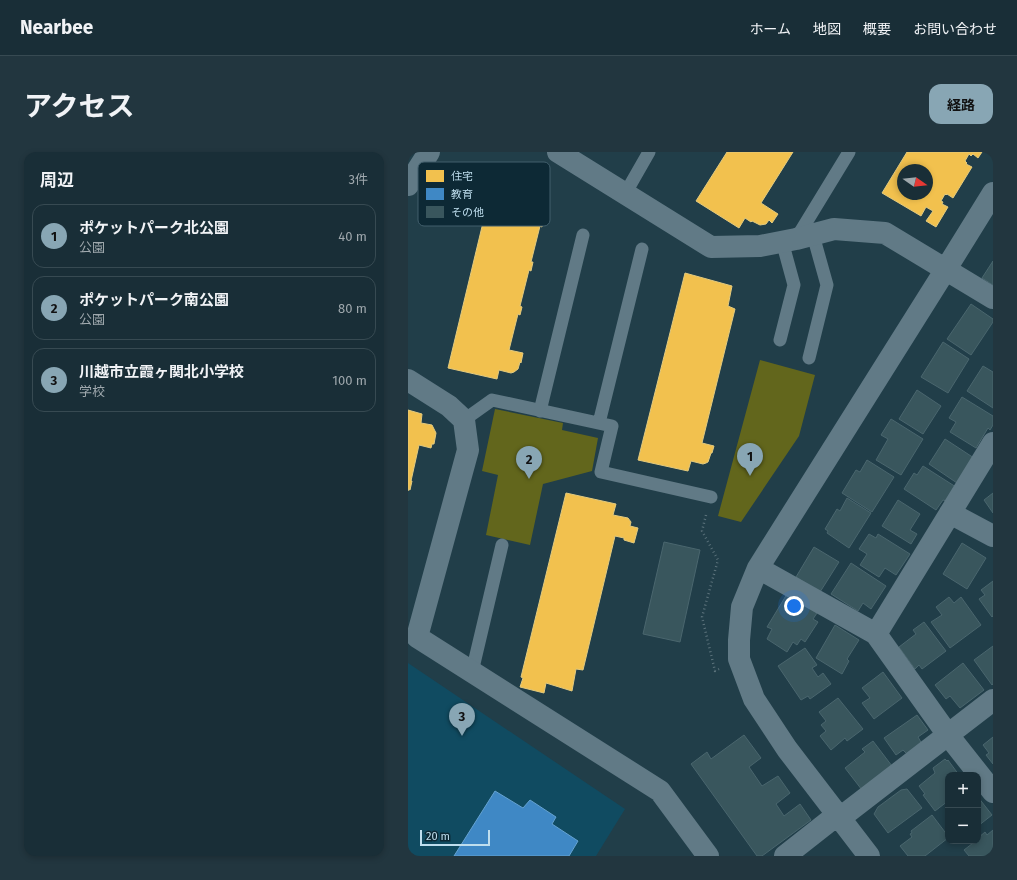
<!DOCTYPE html>
<html lang="ja">
<meta charset="utf-8">
<style>
body{margin:0;font-family:"Fira Sans","Noto Sans JP",sans-serif;background:#22363f;color:#f1f3f6}
.controls{position:absolute;right:12px;bottom:12px;display:grid;overflow:hidden;border-radius:8px;box-shadow:0 2px 6px #0003}
.controls button{width:36px;height:36px;display:grid;place-items:center;padding:0;border:0;border-bottom:1px solid #374a52;background:#192e37;color:#f1f3f6;font:20px sans-serif}
.compass{position:absolute;left:489px;top:12px;width:36px;height:36px;border-radius:50%;background:#192e37;box-shadow:0 2px 6px #0003;rotate:104deg}
.scale{position:absolute;left:12px;bottom:10px;width:70px;box-sizing:border-box;padding-left:4px;border:2px solid #bfdeee;border-top:0;font-size:11px;line-height:14px;white-space:nowrap;color:#bfdeee;-webkit-text-stroke:3px #0d2935;paint-order:stroke}
.you{position:absolute;left:386px;top:454px;width:14px;height:14px;margin:-10px;border:3px solid #fff;border-radius:50%;background:#1a73e8;box-shadow:0 0 0 6px #1a73e833}
.badge{display:grid;place-items:center;width:26px;height:26px;border-radius:50%;background:#88a6b4;color:#111;font-size:13px;font-weight:700}
.pin{position:absolute;translate:-50% -33px;filter:drop-shadow(0 1px 2px #0008)}
.pin::after{content:'';position:absolute;top:21px;width:14px;height:12px;background:inherit;clip-path:polygon(0 0,100% 0,50% 100%)}
.list{margin:0;padding:0;list-style:none}
h2{display:flex;justify-content:space-between;align-items:center;height:52px;margin:0;padding:0 16px;font-size:17px}
h2 small{font-size:13px;font-weight:400;color:#9fa8ad}
.list li{display:grid;grid-template-columns:26px 1fr auto;gap:12px;align-items:center;box-sizing:border-box;height:64px;margin:0 8px 8px;padding:0 8px;border:1px solid #374a52;border-radius:12px}
.list b{display:block;font-size:15px;white-space:nowrap}
.list p{margin:0;font-size:13px;white-space:nowrap;color:#9fa8ad}
.list em{font-size:13px;font-style:normal;color:#9fa8ad}
.map{position:relative;flex:none;width:585px;height:704px;overflow:hidden;border-radius:12px}
header{display:flex;align-items:center;gap:24px;box-sizing:border-box;height:56px;padding:0 20px;background:#192e37;border-bottom:1px solid #374a52}
header strong{font-size:19px}
nav{display:flex;gap:22px;margin-inline-start:auto;font-size:14px}
.intro{display:flex;align-items:center;justify-content:space-between;box-sizing:border-box;height:96px;padding:0 24px}
h1{margin:0;font-size:28px}
.button{padding:10px 18px;border-radius:12px;background:#88a6b4;color:#111;font-size:14px;font-weight:700}
main{display:flex;gap:24px;padding:0 24px}
aside{flex:1;background:#192e37;border-radius:12px;box-shadow:0 2px 6px #0003}
.map>svg:first-child{display:block}
.built{fill:#104b61}
.green{fill:#62661c}
.homes{fill:#f2c14e;stroke:#e3ca7e;fill-rule:evenodd}
.schools{fill:#3f88c5;stroke:#65a2d1}
.building{fill:#39565d;stroke:#4a666e}
.lines{fill:none;stroke-linecap:round;stroke-linejoin:round}
.path{stroke:#5c737c;stroke-width:2.5;stroke-dasharray:1 3;stroke-linecap:butt}
.lane{stroke:#617a86;stroke-width:13}
.street{stroke:#617a86;stroke-width:22}
.key{fill:#0d2935;stroke:#425f6c;stroke-width:1}
.key-label{font-size:11px;fill:#bfdeee}
</style>
<header>
<strong>Nearbee</strong>
<nav><a>ホーム</a><a>地図</a><a>概要</a><a>お問い合わせ</a></nav>
</header>
<div class="intro"><h1>アクセス</h1><a class="button">経路</a></div>
<main>
<aside>
<h2>周辺<small>3件</small></h2>
<ul class="list">
<li><span class="badge">1</span><div><b>ポケットパーク北公園</b><p>公園</p></div><em>40 m</em></li>
<li><span class="badge">2</span><div><b>ポケットパーク南公園</b><p>公園</p></div><em>80 m</em></li>
<li><span class="badge">3</span><div><b>川越市立霞ヶ関北小学校</b><p>学校</p></div><em>100 m</em></li>
</ul>
</aside>
<div class="map">
<svg width="585" height="704" viewBox="0 0 585 704">
<rect width="100%" height="100%" fill="#213e49"/>
<path class="built" d="M0,511L217,657L188,704H0Z"/>
<path class="green" d="M352,208L407,223L391,284L333,370L310,364Z
M87,257L155,271L154,278L190,286L184,319L135,332L122,393L78,383L90,323L74,319Z"/>
<path class="homes" d="M319,0H385L353,51L370,62L364,71L361,68L358,72L352,73L344,69L343,70L337,66L331,76L288,49Z
M499,0H574L570,6L565,2L563,4L561,2L557,9L559,11L558,12L564,15L545,46L539,42L538,43L537,42L533,49L535,50L534,52L540,55L528,75L518,69L525,59L518,55L513,64L474,41ZM495,18H519V42H495Z
M85,29L135,42L130,64L136,65L134,75L132,74L123,110H125L123,119L121,118L112,154L114,155L112,163L110,162L101,198L115,201L113,211L112,210L110,217L106,220L103,221L91,218L89,227L40,216Z
M277,121L324,134L320,154L327,157L294,291L306,294L304,301H303L300,310L298,311L295,312L283,309L280,319L230,308Z
M0,258L14,262L13,271L24,273L28,281L26,292H24L23,296L11,293L3,329H4L2,338L0,337V339Z
M158,341L208,352L205,363L220,366L223,370L222,374L230,376L226,391L216,388V386L207,384L175,518L168,517L164,539L138,531L136,541L112,535L115,526L113,525Z"/>
<path class="schools" d="M87,639L115,656L122,648L148,665L144,672L170,689L161,704H46Z"/>
<path class="building" d="M585,109V133L574,126Z
M563,152L585,167V170L563,203L539,187Z
M535,190L561,207L540,241L513,225Z
M575,214L585,220V256L559,239Z
M509,238L533,254L515,282L491,267Z
M554,245L585,264V273L582,278L580,276L568,296L542,280L548,270L541,266Z
M483,267L515,287L493,323L468,308L480,287L473,283Z
M537,287L566,306L549,331L521,312Z
M459,308L486,325L464,360L434,341L448,318L452,320Z
M515,314L548,335L538,349L535,348L528,358L496,337L506,321L509,323Z
M585,341V361L576,348Z
M439,346L463,361L441,396L419,381L420,379L417,377L429,357L432,359Z
M490,348L512,362L502,378L509,382L503,392L474,374Z
M461,382L468,386L470,382L502,402L488,423L477,416L471,425L452,413L459,402L451,397Z
M256,390L292,398L272,490L235,482Z
M554,391L578,406L559,437L535,422Z
M406,395L431,410L412,440L388,425Z
M443,411L478,434L463,457L455,451L450,459L423,442Z
M585,429V464L584,465L571,447L577,443L573,438Z
M379,442L409,461L405,467L410,470L397,490L393,487L389,493L385,490L379,500L359,487L364,477L359,475Z
M541,445L546,451L553,445L573,473L542,496L523,470L534,463L528,455Z
M516,470L538,499L514,517L511,513L507,517L491,495L508,482L505,478Z
M427,473L451,488L439,507L441,509L434,522L408,506Z
M585,494V532L584,533L566,508Z
M397,496L409,513L404,516L410,525L415,521L423,532L402,547L400,544L393,548L370,514Z
M555,511L576,538L552,556L542,544L538,547L527,533Z
M475,520L494,546L466,567L454,551L462,546L454,536Z
M430,546L455,577L439,589L437,586L423,598L412,584L418,579L413,573L418,569L411,560Z
M509,563L520,578L510,585L514,592L499,602L495,598L488,603L476,586Z
M336,583L353,606L341,615L354,634L370,624L382,641L368,652L376,664L392,652L403,668L354,704H349L283,612L299,600L303,607Z
M585,585V612L578,603L581,601L575,593Z
M465,589L484,614L454,638L437,616L457,600L454,597Z
M537,607L539,609L540,608L551,623H540V649L527,659L515,643L517,642L511,634L527,621L525,616Z
M499,637L514,656L480,681L466,662L470,655L493,638Z
M570,645L584,663L570,674Z
M524,663L540,684V686L517,704H500L492,694L504,685L502,682L504,681L503,679Z
M585,678V704H561L556,698L565,691L564,690L566,689H570V686L577,680L579,683Z"/>
<g class="lines">
<path class="path" d="M298,363L294,379L310,408L294,465L307,519L311,517"/>
<path class="lane" d="M217,42L241,0
M388,87L441,0
M372,188L386,133L374,89
M401,206L419,133L405,83
M132,259L175,83
M56,268L84,248L204,274L193,320L303,345
M191,271L234,97
M64,520L94,393"/>
<path class="street" d="M150,0L303,95L352,94L388,87L426,77L477,81L585,146
M0,33L21,0
M0,228L41,254L56,268L60,298L9,485L252,639L300,704
M542,361L585,384
M350,416L468,482L540,583L585,640
M468,482L585,291
M432,666L585,548
M377,704L429,663
M461,704L379,597L346,547L331,507V488L334,455L350,416L538,117L585,41"/>
</g>
<rect x="10" y="10" width="132" height="64" rx="6" class="key"/>
<rect x="18" y="18" width="18" height="12" fill="#f2c14e"/>
<rect x="18" y="36" width="18" height="12" fill="#3f88c5"/>
<rect x="18" y="54" width="18" height="12" fill="#39565d"/>
<g class="key-label">
<text x="43" y="28">住宅</text>
<text x="43" y="46">教育</text>
<text x="43" y="64">その他</text>
</g>
</svg>
<div class="controls">
<button>+</button>
<button>−</button>
</div>
<svg class="compass" viewBox="-18 -18 36 36"><path d="M0-13l5 13h-10z" fill="#e53935"/><path d="M0 13l5-13h-10z" fill="#9fa8ad"/></svg>
<div class="scale">20 m</div>
<div class="you"></div>
<div class="pin badge" style="left:342px;top:324px">1</div>
<div class="pin badge" style="left:121px;top:327px">2</div>
<div class="pin badge" style="left:54px;top:584px">3</div>
</div>
</main>
